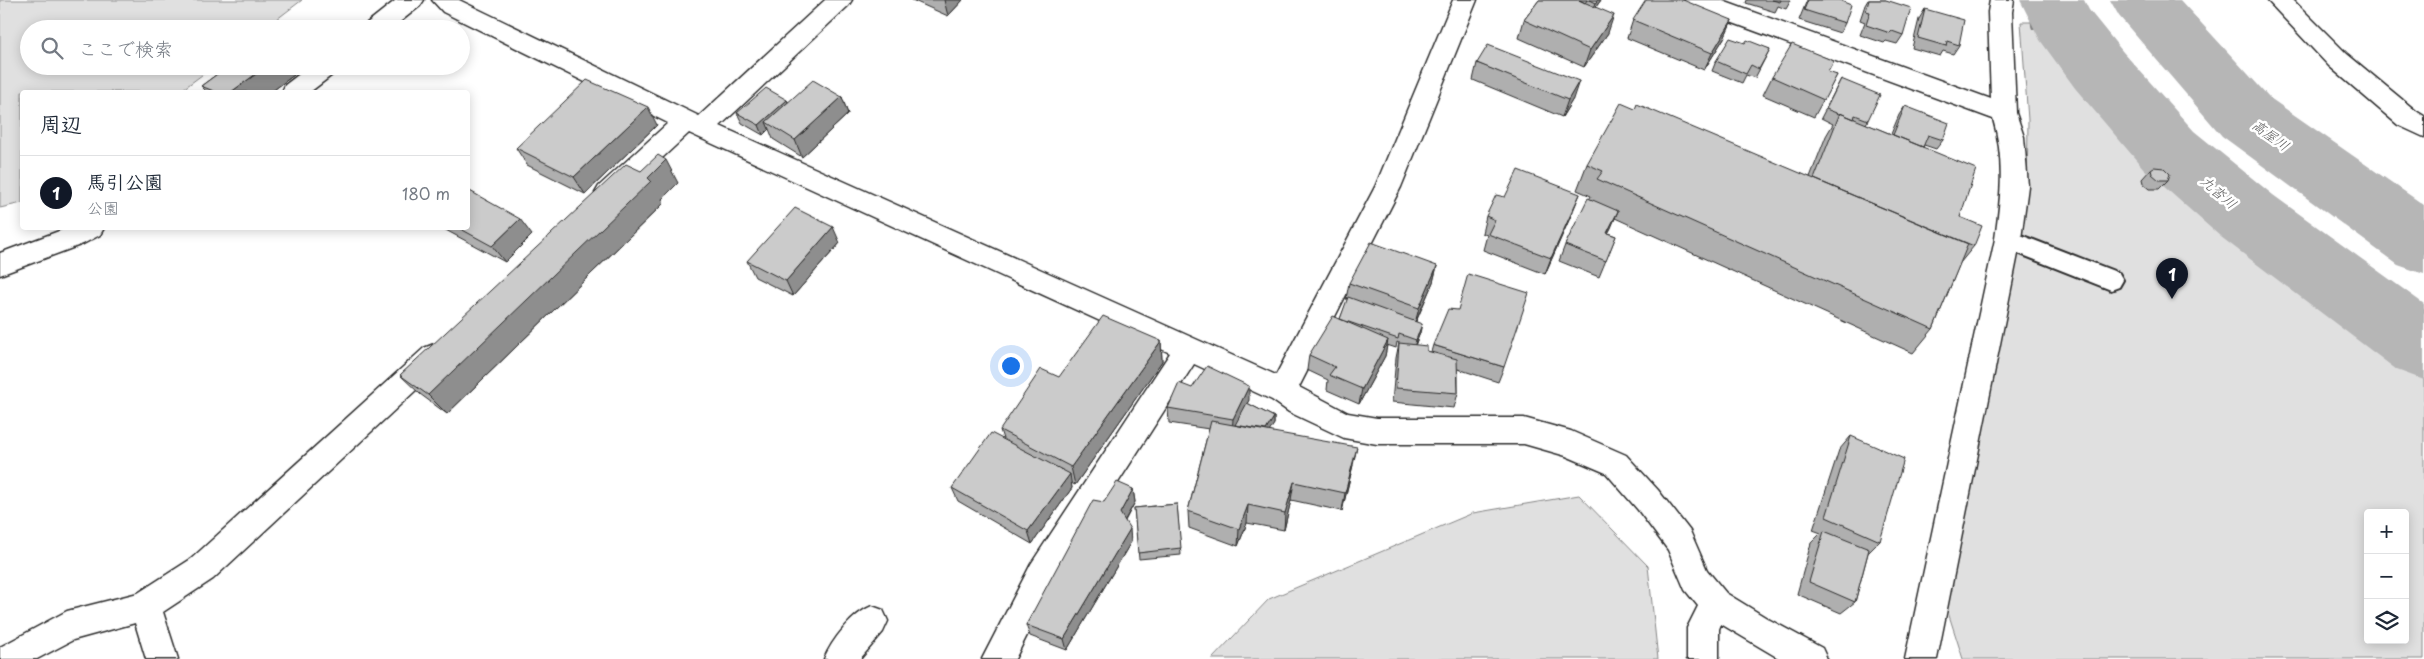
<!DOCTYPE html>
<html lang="ja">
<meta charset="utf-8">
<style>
body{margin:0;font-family:"Playpen Sans","Klee One",sans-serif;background:#f2f2f3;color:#1f2937}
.controls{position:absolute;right:15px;bottom:15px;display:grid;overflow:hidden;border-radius:5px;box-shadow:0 2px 12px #0003}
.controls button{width:45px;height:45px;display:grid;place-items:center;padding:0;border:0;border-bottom:1px solid #e0e1e3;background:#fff;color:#1f2937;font:25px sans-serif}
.you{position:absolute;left:1010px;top:365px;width:18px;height:18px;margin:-12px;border:4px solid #fff;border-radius:50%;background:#1a73e8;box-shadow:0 0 0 8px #1a73e833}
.badge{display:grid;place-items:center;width:32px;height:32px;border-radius:50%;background:#111827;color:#fff;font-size:16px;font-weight:700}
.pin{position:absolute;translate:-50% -41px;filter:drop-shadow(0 1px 2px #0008)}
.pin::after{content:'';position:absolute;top:26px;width:18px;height:15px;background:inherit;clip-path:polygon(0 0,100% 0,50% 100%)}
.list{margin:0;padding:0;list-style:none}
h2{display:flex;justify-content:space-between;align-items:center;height:65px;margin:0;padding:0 20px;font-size:21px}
h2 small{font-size:16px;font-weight:400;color:#747a83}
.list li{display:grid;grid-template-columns:32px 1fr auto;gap:15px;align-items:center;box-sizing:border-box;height:75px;padding:0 20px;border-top:1px solid #e0e1e3}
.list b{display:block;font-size:19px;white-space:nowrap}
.list p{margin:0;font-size:16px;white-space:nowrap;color:#747a83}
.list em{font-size:16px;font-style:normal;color:#747a83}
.icon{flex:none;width:28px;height:28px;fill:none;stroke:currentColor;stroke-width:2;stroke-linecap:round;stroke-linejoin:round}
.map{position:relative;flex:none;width:2424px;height:659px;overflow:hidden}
.search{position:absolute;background:#fff;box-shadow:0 2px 12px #0003;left:20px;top:20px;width:450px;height:55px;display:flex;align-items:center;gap:12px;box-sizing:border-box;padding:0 18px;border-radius:28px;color:#747a83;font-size:19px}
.panel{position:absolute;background:#fff;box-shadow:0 2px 12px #0003;left:20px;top:90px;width:450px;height:140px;border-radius:5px}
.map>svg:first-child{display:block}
.green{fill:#e0e0e0;stroke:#868686;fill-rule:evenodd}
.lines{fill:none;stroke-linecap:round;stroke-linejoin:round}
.stream{fill:#7e7e7e;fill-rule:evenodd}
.river{fill:#b6b6b6;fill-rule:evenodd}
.service-casing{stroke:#2b2b2b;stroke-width:4}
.minor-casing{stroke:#2b2b2b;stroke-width:3}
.service{fill:#fff;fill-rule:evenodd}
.minor{fill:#fff;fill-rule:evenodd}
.wall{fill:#afafaf;stroke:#2b2b2b}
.shaded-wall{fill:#8e8e8e;stroke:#2b2b2b}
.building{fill:#cbcbcb;stroke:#2b2b2b}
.labels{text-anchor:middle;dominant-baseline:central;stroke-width:5;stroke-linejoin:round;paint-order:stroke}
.water-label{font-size:14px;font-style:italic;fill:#5c5c5c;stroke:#fff}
</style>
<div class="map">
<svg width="2424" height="659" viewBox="0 0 2424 659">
<rect width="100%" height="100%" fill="#fff"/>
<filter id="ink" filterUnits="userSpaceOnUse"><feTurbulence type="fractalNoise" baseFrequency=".02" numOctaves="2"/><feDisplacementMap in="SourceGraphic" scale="10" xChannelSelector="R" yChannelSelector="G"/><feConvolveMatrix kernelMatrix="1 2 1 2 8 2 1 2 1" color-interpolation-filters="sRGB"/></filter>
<g filter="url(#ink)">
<path class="green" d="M0,0H302L264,29H29V66H214L179,92H22V203L0,208Z
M2021,22H2051L2083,81L2174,176L2424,364V659H1963L1946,606L2027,197L2028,120ZM2368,513H2405V640H2368Z
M1579,495L1648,566L1658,659H1212L1269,599L1473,513Z"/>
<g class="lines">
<path class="stream" d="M2029,0H2039L2041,26L2040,29H2032L2031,26Z"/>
<path class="river" d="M2020,0H2084L2089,10L2123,52L2194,131L2273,195L2424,304V380L2397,370L2221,237L2144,169L2075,88L2040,40Z
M2110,0H2180L2270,98L2424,205V274L2398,265L2222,136L2119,16Z"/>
<g class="service-casing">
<path id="service" d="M2008,230L2119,273L2123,280L2119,287L2111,290L2000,246L1997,239L2000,232Z"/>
</g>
<g class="minor-casing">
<path id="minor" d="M396,0H424L420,6L391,29H363L367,23Z
M432,0H459L699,116L825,0H852L848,6L720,126L1276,375L1375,187L1453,0H1477L1401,187L1299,387L1348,413L1377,418H1524L1571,431L1626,455L1658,490L1690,531L1707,570L1726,593L1770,620L1822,648L1827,659H1780L1721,624L1719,629V659H1687V628L1698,606L1685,590L1668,550L1638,510L1606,473L1566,456L1524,444H1377L1344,438L1289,412L1272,400L1194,364L1053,584L1015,659H982L1031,564L1170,353L689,133L617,200L608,203L599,200L595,193L599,186L668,123L443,12Z
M1683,0H1720L1991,99L1988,12L1990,0H2014L2012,12L2016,113L2024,137L2028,186L2021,239L1937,659H1905L1995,239C2001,197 2005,160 1993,119L1687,6Z
M2267,0H2293L2347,54L2416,111L2424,116V137L2398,125L2329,66Z
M310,66H339L336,72L310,92H282L285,85Z
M67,228H104L100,235L83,244L0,275V253Z
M434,344L444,348L448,356L444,364L213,579L163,612L178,659H146L135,623L73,640L37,659H0V647L67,611L138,593L191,559L424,348Z
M872,606L883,610L888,621L883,632L860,659H824C832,640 852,614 872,606Z"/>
</g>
<use href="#service" class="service"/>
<use href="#minor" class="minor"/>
</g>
<path class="wall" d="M912,0H963L948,16Z
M1539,0H1601L1596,7L1608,33L1584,67L1519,38L1524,20Z
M1747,0H1791L1786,9L1778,6L1775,12L1746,3Z
M1807,0H1841V1L1845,23L1840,33L1799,20Z
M1868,0H1886L1903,35L1897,44L1886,41L1884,43L1860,35L1865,22L1860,20L1865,5Z
M1925,9L1959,45L1953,54L1943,51L1940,56L1912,48L1919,19Z
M1633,20H1732L1724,38L1704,70L1627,38Z
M1745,43L1770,49L1755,78L1746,75L1742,83L1712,71L1716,61Z
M1477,63L1573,99L1562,117L1473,80Z
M228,66H306L271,92H207L201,86Z
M1837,75L1814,117L1763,95L1772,77Z
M1841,79L1868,120L1866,124L1891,134L1899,115L1905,106L1943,140L1936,149L1924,145L1923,147L1960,217L1974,246L1960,263L1933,329L1913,353L1615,218L1608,233L1616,236L1599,277L1559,261L1565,245L1591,196L1577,190L1587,164L1810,177L1826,136L1833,124L1821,118Z
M842,97L848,114L802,157L773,139L769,129L763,135L742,123L737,113L787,100L788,102Z
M657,125L585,194L527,165L516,148Z
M2151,169L2168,180L2159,189H2150L2143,183L2142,179Z
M641,171L678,183L662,199L664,203L447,414L420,394L400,375Z
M1573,211L1545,274L1483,250L1487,235L1482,233L1486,216Z
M442,228H468L532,235L505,262Z
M840,243L793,296L755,277L747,261Z
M1437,266L1433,282L1416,322L1420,333L1415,345L1427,351L1431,352L1433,345L1504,367L1498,382L1458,369V393L1454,408L1392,402L1396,358L1399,343L1397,342L1396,348L1387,345L1385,356L1359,404L1327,390L1328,380L1307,370L1309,355L1340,319L1348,299H1346L1349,283Z
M1161,341L1162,361L1075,485L1071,483L1072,488L1032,544L958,501L952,488L1003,439L1000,430Z
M1192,388L1249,400L1247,403L1274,417V424L1269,431L1353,465L1342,511L1291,500L1284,530L1247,523L1238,546L1189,528L1188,511L1209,429L1169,423L1168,408Z
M1851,436L1880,541L1868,553L1855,602L1841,613L1797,594L1811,543L1821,533L1813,530L1839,450Z
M1133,489L1135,502L1125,521L1131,542L1067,650L1030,636L1026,625L1104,502Z
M1177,504L1181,555L1139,559L1134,508Z"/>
<path class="shaded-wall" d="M944,0H963L948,16Z
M1597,0H1601L1592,12L1596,3Z
M1614,15L1608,33L1584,67L1590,50Z
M1732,20L1724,38L1704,70L1712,53Z
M267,66H306L271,92H231Z
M1579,81L1573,99L1562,117L1568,100Z
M842,97L848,114L802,157L795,140Z
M787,100L791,109L766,122L769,129L763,135L759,125Z
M648,107L657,125L585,194L574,177Z
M666,160L678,183L662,199L664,203L447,414L428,395Z
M1580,194L1573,211L1545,274L1551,258Z
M1618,211L1611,228L1600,249L1607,233Z
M520,219L532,235L505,262L492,246Z
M833,227L840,243L793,296L786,281Z
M1437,266L1433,282L1415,323L1419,308Z
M1422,324L1420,333L1414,348L1416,340Z
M1388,340L1385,356L1359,404L1362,389Z
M1161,341L1162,361L1075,485L1071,467Z
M1249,386V400L1232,434L1233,419Z
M1274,417V424L1266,437V430Z
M1357,447L1353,465L1342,511L1345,493Z
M1070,474L1072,488L1032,544L1028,531Z
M1294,482L1291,500L1284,530L1285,513Z
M1133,489L1135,502L1122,525L1120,513Z
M1248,505L1247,523L1238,546L1239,529Z
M1130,529L1131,542L1067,650L1064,639Z"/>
<path class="building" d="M1539,0H1579L1614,15L1590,50L1524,20Z
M1579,0H1587L1585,3Z
M1590,0H1597L1596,3Z
M1646,0H1683L1732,20L1712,53L1633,20Z
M1772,0H1781L1780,2Z
M1808,0H1841V1L1851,5L1845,23L1804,10Z
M1869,0H1886L1911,8L1903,35L1892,31L1890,33L1866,25L1870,12L1866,11Z
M1925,9L1964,20L1959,45L1947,41L1946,46L1918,38Z
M1730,38L1745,43L1747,40L1770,49L1759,69L1751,65L1746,74L1716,61Z
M1792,44L1834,61L1828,72L1837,75L1824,100L1772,77Z
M1488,45L1579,81L1568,100L1477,63Z
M228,66H267L231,92H216L201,86Z
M1841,79L1880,95L1868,120L1855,115L1854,119L1840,113L1839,114L1826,109Z
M587,80L648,107L574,177L516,148Z
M813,80L842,97L795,140L766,122Z
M766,88L787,100L759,125L737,113Z
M1621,103L1635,109L1637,104L1968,244L1933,329L1597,179L1603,171L1587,164Z
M1905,106L1949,123L1943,140L1928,135L1923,147L1893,135Z
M1840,113L1976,169L1960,217L1982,226L1974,246L1814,179Z
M658,155L666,160L648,178L651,181L428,395L400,375L626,164L641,171Z
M2154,167L2164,168L2170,174L2168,180H2159L2152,174L2151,169Z
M1518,170L1580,194L1551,258L1488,234L1495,220L1486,216L1496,195L1505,197Z
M468,190L520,219L492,246L459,228H468Z
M1588,198L1618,211L1607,233L1616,236L1606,261L1565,245Z
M795,208L833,227L786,281L747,261Z
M1371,242L1437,266L1419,308L1349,283Z
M1468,274L1529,293L1504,367L1433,345L1448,309L1458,310Z
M1348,297L1422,324L1416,340L1399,334L1398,339L1340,319Z
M1103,316L1161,341L1071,467L1000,430L1041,369L1059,377Z
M1333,316L1388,340L1362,389L1329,375L1335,367L1309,355Z
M1399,343L1427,346V351L1457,359L1458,393L1396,388Z
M1207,366L1249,386L1233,419L1168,408L1179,383L1192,388Z
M1247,403L1274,417L1266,430L1235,425Z
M1211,421L1357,447L1345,493L1294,482L1285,513L1248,505L1239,529L1188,511Z
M991,433L1070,474L1028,531L952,488Z
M1851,436L1904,459L1880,541L1826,517Z
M1117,482L1133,489L1120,513L1130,529L1064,639L1026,625L1093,500L1104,502Z
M1177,504L1181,548L1138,553L1134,508Z
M1824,531L1869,549L1855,602L1809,582Z"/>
</g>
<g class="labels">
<g class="water-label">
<text transform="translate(2271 135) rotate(36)">高屋川</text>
<text transform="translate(2219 192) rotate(41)">九沓川</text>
</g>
</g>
</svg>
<div class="controls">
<button>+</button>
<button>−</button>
<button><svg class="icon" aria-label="layers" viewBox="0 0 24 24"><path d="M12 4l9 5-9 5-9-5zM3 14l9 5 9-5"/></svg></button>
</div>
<div class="you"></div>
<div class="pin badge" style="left:2172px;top:299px">1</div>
<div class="search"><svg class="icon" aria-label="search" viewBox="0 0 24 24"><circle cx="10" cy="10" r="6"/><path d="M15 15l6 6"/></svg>ここで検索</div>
<section class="panel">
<h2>周辺<small></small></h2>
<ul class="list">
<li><span class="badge">1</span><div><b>馬引公園</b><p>公園</p></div><em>180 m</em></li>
</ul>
</section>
</div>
